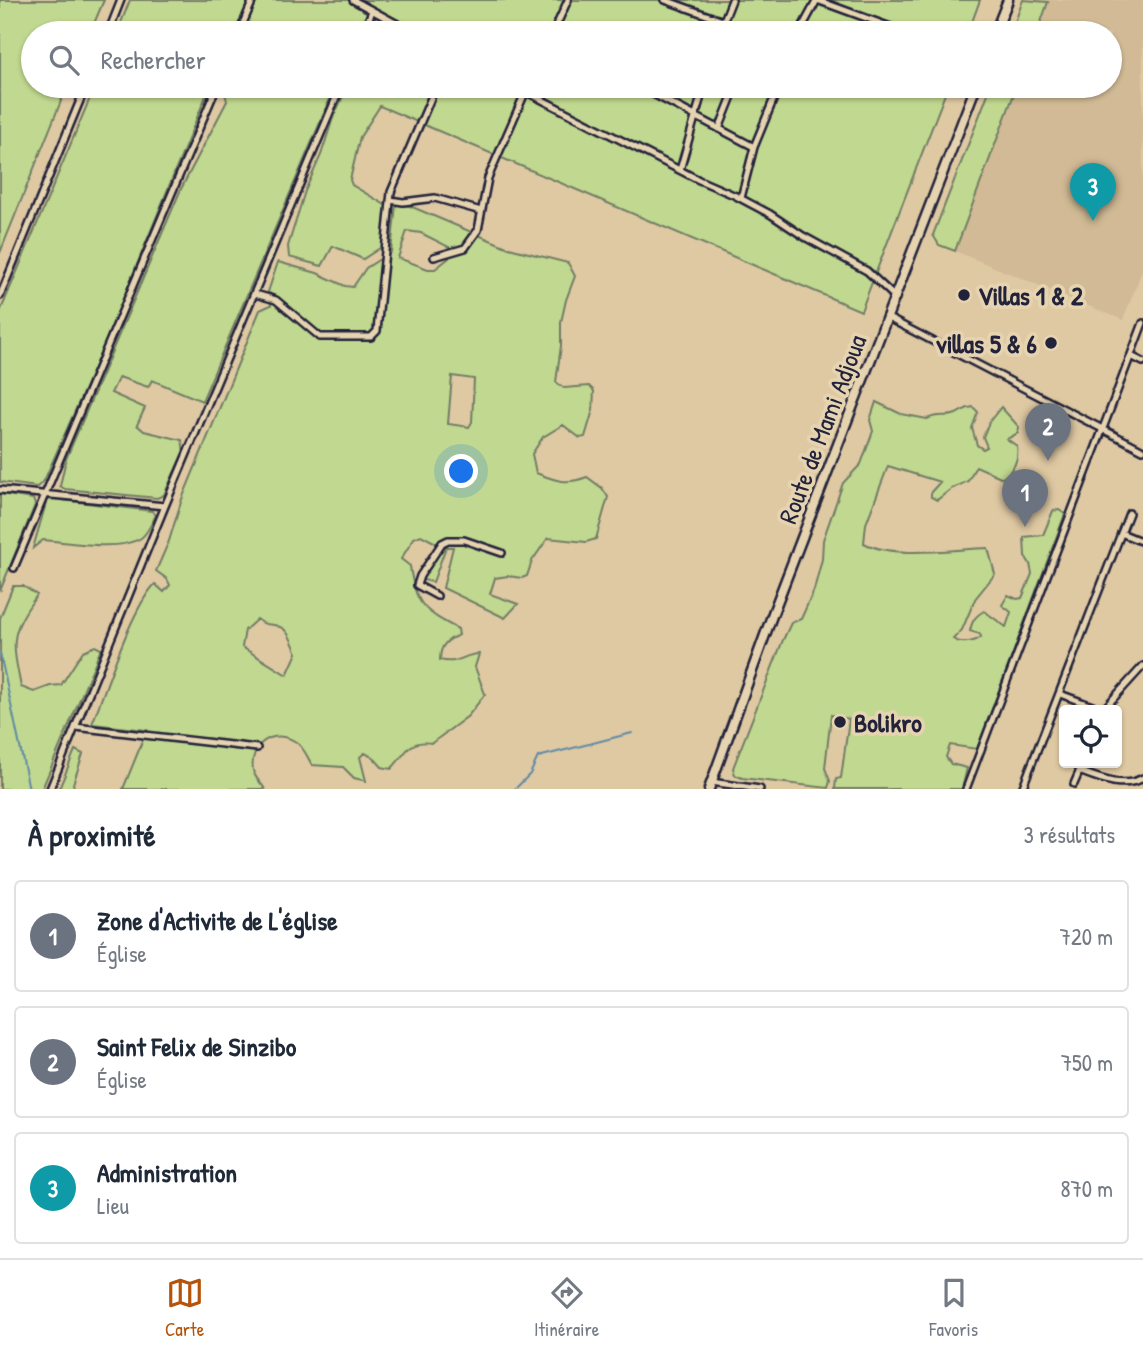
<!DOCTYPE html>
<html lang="fr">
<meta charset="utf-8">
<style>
body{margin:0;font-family:"Patrick Hand",sans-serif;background:#f6f6f7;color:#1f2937}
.controls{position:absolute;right:21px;bottom:21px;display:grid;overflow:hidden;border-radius:7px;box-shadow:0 2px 5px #0004}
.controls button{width:63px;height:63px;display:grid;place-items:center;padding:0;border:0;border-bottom:2px solid #e0e1e3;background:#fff;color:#1f2937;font:35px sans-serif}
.you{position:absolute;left:462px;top:472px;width:24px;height:24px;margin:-18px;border:5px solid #fff;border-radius:50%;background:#1a73e8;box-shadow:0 0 0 10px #1a73e833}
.badge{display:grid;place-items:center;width:46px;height:46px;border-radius:50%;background:#b45309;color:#fff;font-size:23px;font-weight:700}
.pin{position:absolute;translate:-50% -58px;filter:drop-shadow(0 2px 4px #0008)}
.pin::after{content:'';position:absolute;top:37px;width:24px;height:21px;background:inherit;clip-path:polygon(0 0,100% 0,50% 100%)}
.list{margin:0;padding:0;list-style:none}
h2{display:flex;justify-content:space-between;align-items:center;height:91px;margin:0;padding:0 28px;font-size:30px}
h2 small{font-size:23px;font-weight:400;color:#747a83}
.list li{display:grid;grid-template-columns:46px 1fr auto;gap:21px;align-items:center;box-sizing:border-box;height:112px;margin:0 14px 14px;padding:0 14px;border:2px solid #e0e1e3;border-radius:7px}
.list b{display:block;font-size:26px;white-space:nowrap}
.list p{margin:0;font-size:23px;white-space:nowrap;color:#747a83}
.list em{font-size:23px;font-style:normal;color:#747a83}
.icon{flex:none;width:38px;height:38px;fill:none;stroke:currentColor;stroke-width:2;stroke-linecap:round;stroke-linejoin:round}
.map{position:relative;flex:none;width:1143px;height:789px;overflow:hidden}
.search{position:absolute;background:#fff;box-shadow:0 2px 5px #0004;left:21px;right:21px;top:21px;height:77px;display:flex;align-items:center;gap:18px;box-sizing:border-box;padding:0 24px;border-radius:38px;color:#747a83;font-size:26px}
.sheet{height:469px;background:#fff}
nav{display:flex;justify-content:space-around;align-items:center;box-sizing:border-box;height:98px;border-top:2px solid #e0e1e3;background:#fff;font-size:19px;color:#747a83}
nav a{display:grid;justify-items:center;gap:4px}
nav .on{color:#b45309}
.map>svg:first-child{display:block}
.built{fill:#d1ba95}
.green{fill:#c0d88f;stroke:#717d65;stroke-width:2;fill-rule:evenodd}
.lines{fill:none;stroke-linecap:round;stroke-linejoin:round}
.stream{stroke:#628aa6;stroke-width:2}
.street-casing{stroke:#22223b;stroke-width:10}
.secondary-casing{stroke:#22223b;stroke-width:13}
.street{stroke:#e6d4b1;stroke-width:5}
.secondary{stroke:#e6d4b1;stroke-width:8}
.poi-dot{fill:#22223b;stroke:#e6d4b1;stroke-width:2.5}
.labels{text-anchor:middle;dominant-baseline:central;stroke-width:7;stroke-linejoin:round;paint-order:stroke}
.poi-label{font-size:26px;font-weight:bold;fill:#22223b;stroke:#e6d4b1;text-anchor:start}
.street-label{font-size:26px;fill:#22223b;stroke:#e6d4b1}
</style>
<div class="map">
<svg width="1143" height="789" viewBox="0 0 1143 789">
<rect width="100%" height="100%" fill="#dfc9a3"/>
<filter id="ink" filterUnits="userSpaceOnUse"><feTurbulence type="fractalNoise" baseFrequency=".0143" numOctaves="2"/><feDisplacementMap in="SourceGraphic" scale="14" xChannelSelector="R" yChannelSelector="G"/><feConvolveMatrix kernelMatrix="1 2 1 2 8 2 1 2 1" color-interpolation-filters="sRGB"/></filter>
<g filter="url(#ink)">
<path class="built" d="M1049,0H1143V268L1123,320L955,251L1017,86H1110V33H1037Z"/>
<path class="green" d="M0,0H104L90,33H33V86H67L0,253Z
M130,0H980L968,33H117Z
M1023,0L1048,2L1037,33H1011Z
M95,86H210L105,343L44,481L37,487L0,482V312Z
M223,86H948L861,311L380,106L360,137L350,180L352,185L387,206L383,246L363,259L333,246L322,266L289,257L288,246L305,191L321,155L333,118L345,92L335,87L202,401L152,380L148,387L119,377L111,393L145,408L137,425L144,431L182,440L184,451L164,495L157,498L65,489L60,486L66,459L181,189L227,101L225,93L220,92Z
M991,86H1017L955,251L939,245L933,235Z
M396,204L410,206L509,248L568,263L575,276L566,300L561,322V346L556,382L564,388L589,386L594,391L593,410L585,437L580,438L563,425L543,437L532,454L536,473C557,481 566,485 587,477L602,488L608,497L596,539L586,542L548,538L532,561L527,576L522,578L508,576L495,578L490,594L518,604L505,618L443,588L453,547H446L433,582L423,580L422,576L438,544L421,535L414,538L401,559L410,566C415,605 424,611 458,629L459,635C446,640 440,646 440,660C459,665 463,654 479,654L475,667L485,694L468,716L432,743C408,739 406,754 391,769L382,767L374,758L365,753L360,757L366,781L354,778L343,767L312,765C307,757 304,747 296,742C274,727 249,744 253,770C254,777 261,783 265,789H123L147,730L92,724C106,689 131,609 155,584L164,592L170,585L167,579L156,571L169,541L182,499L260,310L271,305L273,295L268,292L278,262L317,273L345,286L353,287L366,268L391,252ZM407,231L421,233L449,247V258L435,269H428L398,258ZM452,376L474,379L472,422L469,427L448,424ZM257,619C268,628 269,622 280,627C289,630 293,645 297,653L287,675L242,647L245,630Z
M876,402L901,414L927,419C939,413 947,418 956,414C963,411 965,408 973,407L978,412L972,428L977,445L983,449L987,447L983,437L989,422L1001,407L1019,427L1018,433L1007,439L1017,446C1019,461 1014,469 1003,478L976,466L968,481L951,489L937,500L931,497V492L940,482L888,466L866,524L864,543C895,559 953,549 988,548L995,574L975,599L962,630L953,639C960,644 974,643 981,637L980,634L970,631C972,621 975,616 984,611L1006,627L1011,612L1002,605L1008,595L1017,599L1022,598L1032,574L1030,564L1025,556L1024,537L1043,535L1053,511L1059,510L1065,514L977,749L950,745L946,757L951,764L967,768L962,789H835L836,779L841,778L849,719L831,715L825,768L830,781L828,788L742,778L735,775L733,768L783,640L791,623L801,619L814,590L822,559L823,540L843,483L861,464L873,431L870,420Z
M0,494L33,499L35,505L0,591Z
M54,499L152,511L156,515C152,522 148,533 141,538C118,552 70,542 43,540L33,548L47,500Z
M13,586H23L37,595C9,634 12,641 21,687L34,692L50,686L61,685L83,651L95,646L101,649L42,789H0V618Z
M75,750L83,754L73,784L75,789H59Z"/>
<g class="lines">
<path class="stream" d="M0,653L29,789
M515,789L530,774L538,757L632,733"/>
<g class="street-casing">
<path id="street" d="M353,0L414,33
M665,0L723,21
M817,0L907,33
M108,33L121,0
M239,33L253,0
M363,33L372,11
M553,33L568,0
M719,33L732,0
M799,33L817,0
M515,86L699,180L736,196L770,214L803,236L867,271L896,298
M638,86L754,147
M719,129L736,86
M680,170L704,86
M741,198L754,147L779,86
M390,200L403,202L435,198L481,211
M434,257L465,248L478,230L488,178L528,86
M255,294L276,300L320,337H371L377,331L391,192L436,86
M0,296L86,86
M888,318L1143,450
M1131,356L1143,362
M0,490L165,506
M1121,533L1143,542
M14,568L217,86
M437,596L417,585L420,576L442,543L448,540H464L502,553
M1060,694L1103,710
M1103,710L1143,666
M75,727L257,748
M1079,771C1100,779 1123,789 1143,778
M711,782L760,789
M1074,784L1083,763
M50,789L165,506L341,86
M966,789L1143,323
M1022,789L1129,513"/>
</g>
<g class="secondary-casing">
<path id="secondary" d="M995,33L1008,0
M709,789L773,613L976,86"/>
</g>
<use href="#street" class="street"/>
<use href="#secondary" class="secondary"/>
</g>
</g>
<g class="poi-dot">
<circle cx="964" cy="295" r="7"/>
<circle cx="1051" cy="343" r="7"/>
<circle cx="840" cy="722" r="7"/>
</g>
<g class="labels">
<g class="poi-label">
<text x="978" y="295">Villas 1 &amp; 2</text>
<text x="1037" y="343" text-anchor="end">villas 5 &amp; 6</text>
<text x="854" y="722">Bolikro</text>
</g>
<g class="street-label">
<text transform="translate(822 429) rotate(-69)">Route de Mami Adjoua</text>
</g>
</g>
</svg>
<div class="controls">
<button><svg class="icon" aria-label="locate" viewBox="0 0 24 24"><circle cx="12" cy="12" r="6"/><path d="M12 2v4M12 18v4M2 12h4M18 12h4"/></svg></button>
</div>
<div class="you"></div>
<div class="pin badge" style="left:1025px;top:527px;background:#6b7280">1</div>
<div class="pin badge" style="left:1048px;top:461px;background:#6b7280">2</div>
<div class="pin badge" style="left:1093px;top:221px;background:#0f9aa8">3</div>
<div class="search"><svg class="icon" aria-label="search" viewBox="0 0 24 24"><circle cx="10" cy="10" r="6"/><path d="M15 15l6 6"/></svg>Rechercher</div>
</div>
<section class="sheet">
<h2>À proximité<small>3 résultats</small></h2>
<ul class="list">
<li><span class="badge" style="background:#6b7280">1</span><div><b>Zone d'Activite de L'église</b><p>Église</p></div><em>720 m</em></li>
<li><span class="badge" style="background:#6b7280">2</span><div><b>Saint Felix de Sinzibo</b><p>Église</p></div><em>750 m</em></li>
<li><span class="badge" style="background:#0f9aa8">3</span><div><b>Administration</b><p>Lieu</p></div><em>870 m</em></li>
</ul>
</section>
<nav>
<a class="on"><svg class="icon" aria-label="map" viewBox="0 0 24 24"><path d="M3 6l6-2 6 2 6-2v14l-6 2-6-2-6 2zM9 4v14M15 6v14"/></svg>Carte</a>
<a><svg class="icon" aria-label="directions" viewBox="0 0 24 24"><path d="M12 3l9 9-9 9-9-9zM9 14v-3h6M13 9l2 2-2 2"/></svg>Itinéraire</a>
<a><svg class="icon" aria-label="saved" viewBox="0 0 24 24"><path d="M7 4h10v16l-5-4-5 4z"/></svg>Favoris</a>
</nav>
